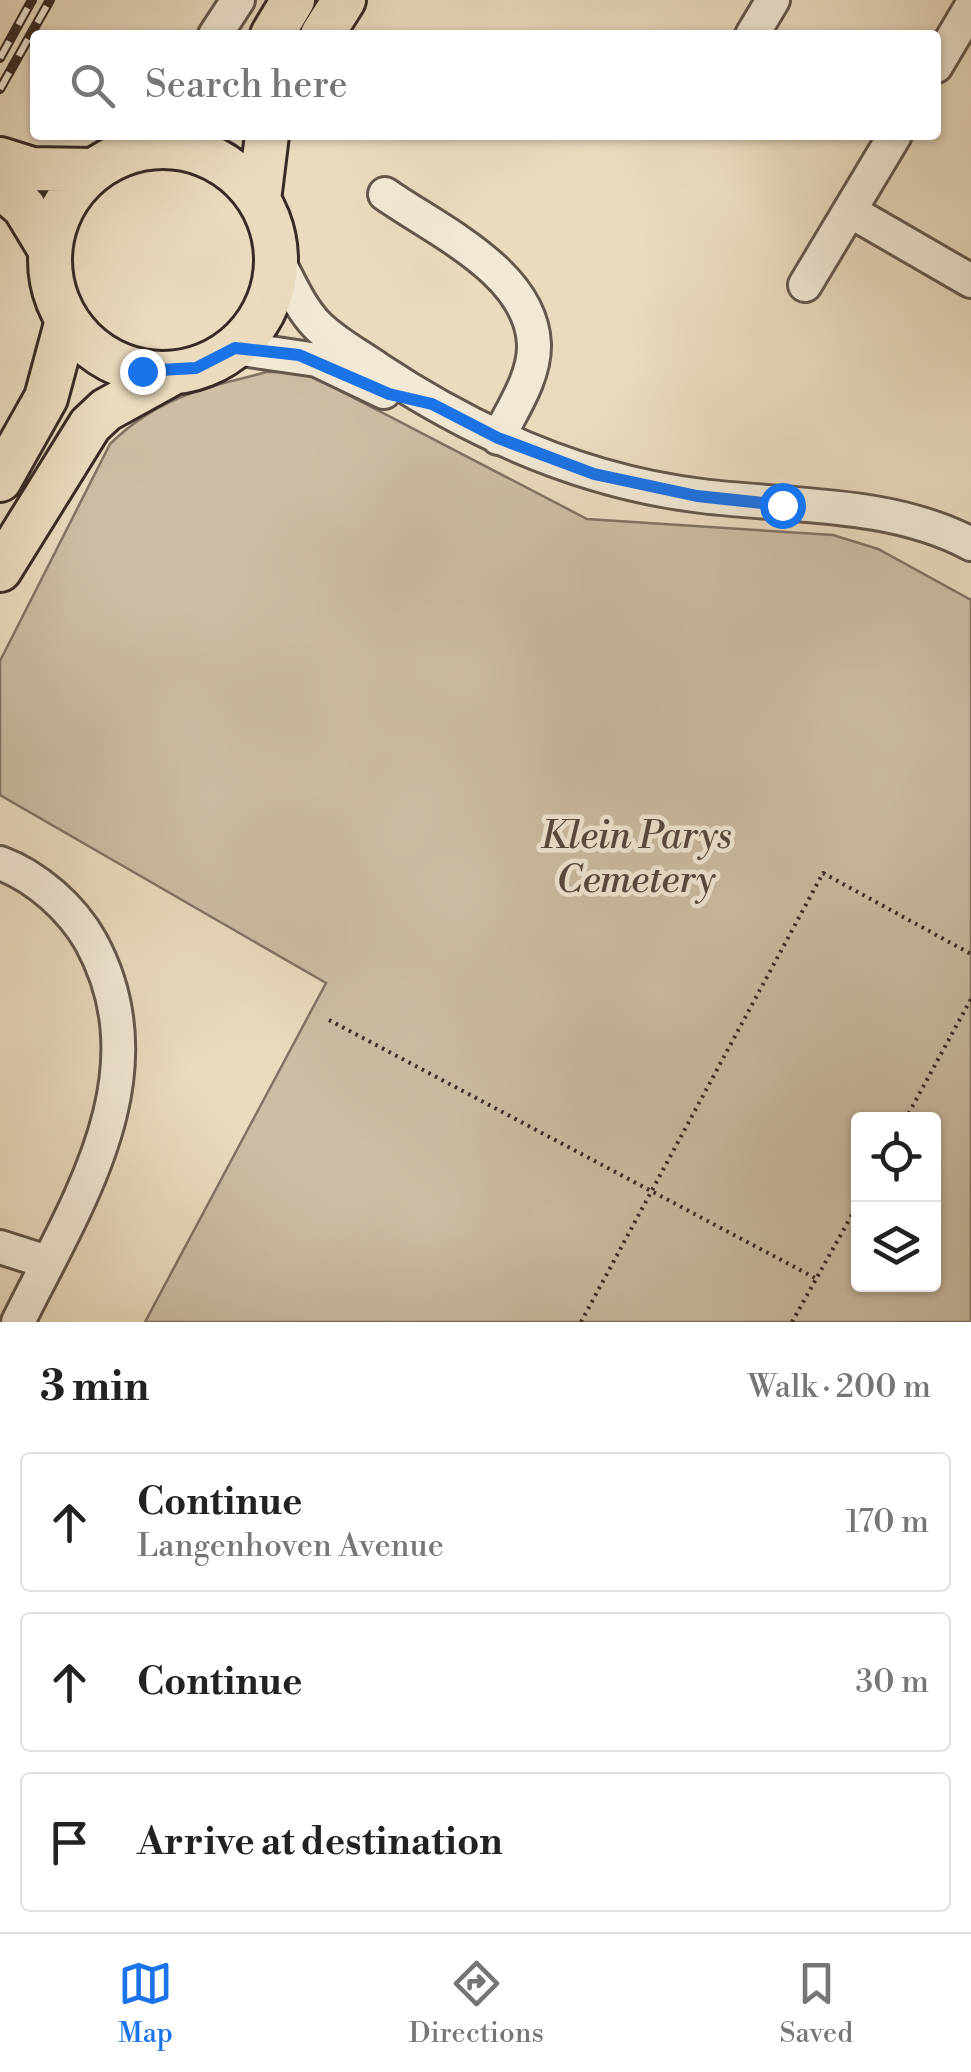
<!DOCTYPE html>
<meta charset="utf-8">
<style>
body{margin:0;font-family:"Libre Bodoni",serif;background:#f2f2f2;color:#222}
.controls{position:absolute;right:30px;bottom:30px;display:grid;overflow:hidden;border-radius:10px;box-shadow:0 2px 8px #0004}
.controls button{width:90px;height:90px;display:grid;place-items:center;padding:0;border:0;border-bottom:2px solid #e0e0e0;background:#fff;color:#222;font:50px sans-serif}
.stop{position:absolute;width:30px;height:30px;margin:-22px;border:8px solid #1a73e8;border-radius:50%;background:#fff}
.stop.end{background:#1a73e8;border-color:#fff;box-shadow:0 2px 10px #0008}
.list{margin:0;padding:0;list-style:none}
h2{display:flex;justify-content:space-between;align-items:center;height:130px;margin:0;padding:0 40px;font-size:42px}
h2 small{font-size:32px;font-weight:400;color:#767676}
.list li{display:grid;grid-template-columns:65px 1fr auto;gap:30px;align-items:center;box-sizing:border-box;height:140px;margin:0 20px 20px;padding:0 20px;border:2px solid #e0e0e0;border-radius:10px}
.list b{display:block;font-size:38px;white-space:nowrap}
.list p{margin:0;font-size:32px;white-space:nowrap;color:#767676}
.list em{font-size:32px;font-style:normal;color:#767676}
.icon{flex:none;width:55px;height:55px;fill:none;stroke:currentColor;stroke-width:2;stroke-linecap:round;stroke-linejoin:round}
.map{position:relative;flex:none;width:971px;height:1322px;overflow:hidden}
.search{position:absolute;background:#fff;box-shadow:0 2px 8px #0004;left:30px;right:30px;top:30px;height:110px;display:flex;align-items:center;gap:25px;box-sizing:border-box;padding:0 35px;border-radius:10px;color:#767676;font-size:38px}
.sheet{height:610px;background:#fff}
nav{display:flex;justify-content:space-around;align-items:center;box-sizing:border-box;height:140px;border-top:2px solid #e0e0e0;background:#fff;font-size:28px;color:#767676}
nav a{display:grid;justify-items:center;gap:5px}
nav .on{color:#1a73e8}
.map>svg:first-child{display:block}
.green{fill:#ccbda4;stroke:#827464;stroke-width:2.5;fill-rule:evenodd}
.lines{fill:none;stroke-linecap:round;stroke-linejoin:round}
.minor-casing{stroke:#64574b;stroke-width:38}
.major-casing{stroke:#382b25;stroke-width:48}
.path{stroke:#382b25;stroke-width:4;stroke-dasharray:2.5 5;stroke-linecap:butt}
.minor{stroke:#f1e8d5;stroke-width:32}
.major{stroke:#eadbbe;stroke-width:42}
.rail-casing{stroke:#382b25;stroke-width:10}
.rail{stroke:#f1e8d5;stroke-width:6;stroke-dasharray:19;stroke-linecap:butt}
.route{stroke:#1a73e8;stroke-width:12}
.labels{text-anchor:middle;dominant-baseline:central;stroke-width:9;stroke-linejoin:round;paint-order:stroke}
.park-label{font-size:38px;font-style:italic;fill:#56483e;stroke:#f1e8d5}
</style>
<div class="map">
<svg width="971" height="1322" viewBox="0 0 971 1322">
<rect width="100%" height="100%" fill="#eadbbe"/>
<filter id="stains"><feTurbulence type="fractalNoise" baseFrequency=".002" numOctaves="4"/><feColorMatrix values="0 0 0 0 .2 0 0 0 0 .09 0 0 0 0 .02 0 0 0 .5 -.17"/></filter>
<radialGradient id="worn" r=".72"><stop offset=".6" stop-color="#630" stop-opacity="0"/><stop offset="1" stop-color="#630" stop-opacity=".3"/></radialGradient>
<path class="green" d="M267,372H304L587,519L833,535L878,549L971,600V1322H145L326,983L0,795V661L110,444C158,397 204,388 267,372ZM858,1120H934V1284H858Z"/>
<g class="lines">
<g class="minor-casing">
<path id="minor" d="M215,35L238,0
M752,35L773,0
M936,66L971,7
M385,194C436,230 531,272 534,344C535,377 512,410 498,438
M850,211L971,281
M277,259C289,281 299,306 316,324C333,342 358,355 378,369C476,434 584,482 702,496C790,507 890,501 971,544
M805,285L895,135
M235,348L317,360L384,392
M0,863C36,876 72,908 91,942C163,1074 77,1203 18,1322
M0,1247L47,1262"/>
</g>
<g class="major-casing">
<path id="major" d="M272,35L293,0
M322,35L344,0
M50 260a113 113 0 1 1 226 0a113 113 0 1 1-226 0Z
M0,159L32,169L94,170
M0,186L24,207L50,250
M259,200L267,135
M0,480L46,398L67,320
M0,570L90,425L106,410L173,373"/>
</g>
<path class="path" d="M329,1020L817,1279
M905,1120L971,999
M581,1322L823,873L971,954
M792,1322L858,1204"/>
<use href="#minor" class="minor"/>
<use href="#major" class="major"/>
<g class="rail-casing">
<path id="rail" d="M0,58L32,0
M0,89L50,0"/>
</g>
<use href="#rail" class="rail"/>
</g>
<g class="lines">
<path class="route" d="M142,371L196,368L235,348L299,355L389,394L432,404L498,438L594,474L697,496L782,505"/>
</g>
<g class="labels">
<g class="park-label">
<text x="636" y="836">Klein Parys<tspan x="636" dy="44">Cemetery</tspan></text>
</g>
</g>
<rect width="100%" height="100%" filter="url(#stains)"/>
<rect width="100%" height="100%" fill="url(#worn)"/>
</svg>
<div class="controls">
<button><svg class="icon" aria-label="locate" viewBox="0 0 24 24"><circle cx="12" cy="12" r="6"/><path d="M12 2v4M12 18v4M2 12h4M18 12h4"/></svg></button>
<button><svg class="icon" aria-label="layers" viewBox="0 0 24 24"><path d="M12 4l9 5-9 5-9-5zM3 14l9 5 9-5"/></svg></button>
</div>
<div class="stop" style="left:782px;top:505px"></div>
<div class="stop end" style="left:142px;top:371px"></div>
<div class="search"><svg class="icon" aria-label="search" viewBox="0 0 24 24"><circle cx="10" cy="10" r="6"/><path d="M15 15l6 6"/></svg>Search here</div>
</div>
<section class="sheet">
<h2>3 min<small>Walk · 200 m</small></h2>
<ul class="list">
<li><svg class="icon" aria-label="ahead" viewBox="0 0 24 24"><path d="M12 20V5M6 11l6-6 6 6"/></svg><div><b>Continue</b><p>Langenhoven Avenue</p></div><em>170 m</em></li>
<li><svg class="icon" aria-label="ahead" viewBox="0 0 24 24"><path d="M12 20V5M6 11l6-6 6 6"/></svg><div><b>Continue</b></div><em>30 m</em></li>
<li><svg class="icon" aria-label="arrive" viewBox="0 0 24 24"><path d="M6 21V4h12l-3 4 3 4H6"/></svg><div><b>Arrive at destination</b></div></li>
</ul>
</section>
<nav>
<a class="on"><svg class="icon" aria-label="map" viewBox="0 0 24 24"><path d="M3 6l6-2 6 2 6-2v14l-6 2-6-2-6 2zM9 4v14M15 6v14"/></svg>Map</a>
<a><svg class="icon" aria-label="directions" viewBox="0 0 24 24"><path d="M12 3l9 9-9 9-9-9zM9 14v-3h6M13 9l2 2-2 2"/></svg>Directions</a>
<a><svg class="icon" aria-label="saved" viewBox="0 0 24 24"><path d="M7 4h10v16l-5-4-5 4z"/></svg>Saved</a>
</nav>
